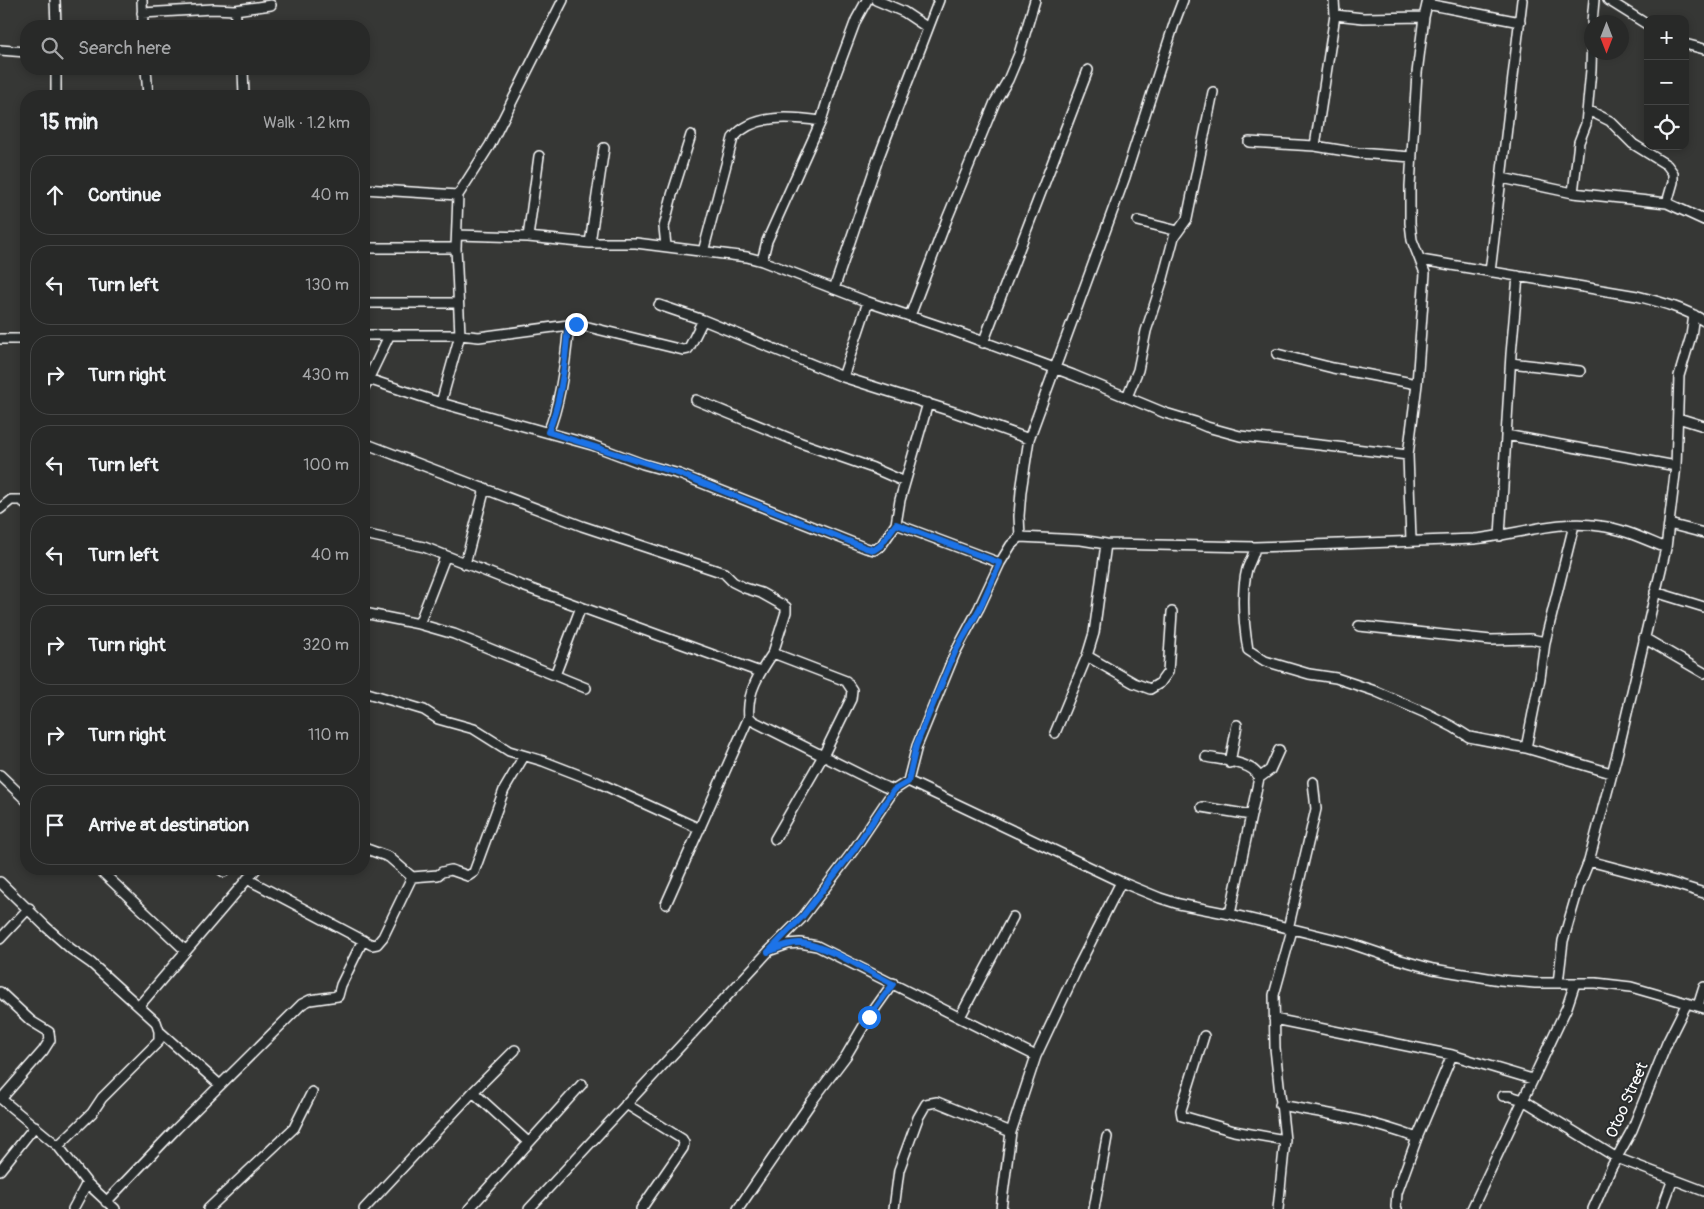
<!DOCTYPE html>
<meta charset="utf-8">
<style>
body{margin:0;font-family:Pangolin,sans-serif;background:#303130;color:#f1f3f6}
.controls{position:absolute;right:15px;top:15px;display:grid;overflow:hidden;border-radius:10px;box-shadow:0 2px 8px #0003}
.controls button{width:45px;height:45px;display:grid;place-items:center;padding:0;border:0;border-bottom:1px solid #444545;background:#282928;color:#f1f3f6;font:25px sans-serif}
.compass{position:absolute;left:1584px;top:15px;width:45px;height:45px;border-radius:50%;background:#282928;box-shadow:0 2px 8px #0003;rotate:180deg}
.stop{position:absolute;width:15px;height:15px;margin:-11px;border:4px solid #1a73e8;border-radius:50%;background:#fff}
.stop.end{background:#1a73e8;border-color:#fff;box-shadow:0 1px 5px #0008}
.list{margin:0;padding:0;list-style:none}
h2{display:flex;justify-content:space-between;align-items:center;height:65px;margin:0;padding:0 20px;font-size:21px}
h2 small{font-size:16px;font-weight:400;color:#a5a6a8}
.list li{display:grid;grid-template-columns:32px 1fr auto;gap:15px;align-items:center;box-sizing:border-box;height:80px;margin:0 10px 10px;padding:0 10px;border:1px solid #444545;border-radius:20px}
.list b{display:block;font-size:19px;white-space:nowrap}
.list em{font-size:16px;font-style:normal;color:#a5a6a8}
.icon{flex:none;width:28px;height:28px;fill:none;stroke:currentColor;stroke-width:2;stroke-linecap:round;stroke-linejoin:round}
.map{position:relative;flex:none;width:1704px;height:1209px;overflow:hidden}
.search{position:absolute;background:#282928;box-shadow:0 2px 8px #0003;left:20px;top:20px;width:350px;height:55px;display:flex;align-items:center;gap:12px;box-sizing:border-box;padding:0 18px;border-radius:20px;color:#a5a6a8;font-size:19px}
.panel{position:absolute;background:#282928;box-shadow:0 2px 8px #0003;left:20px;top:90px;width:350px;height:785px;border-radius:20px}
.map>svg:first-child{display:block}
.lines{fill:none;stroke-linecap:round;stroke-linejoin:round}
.minor-casing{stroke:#fff;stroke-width:12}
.minor{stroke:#2a2d2e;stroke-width:9}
.route{stroke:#1a73e8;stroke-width:6}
.labels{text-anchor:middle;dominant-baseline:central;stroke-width:4;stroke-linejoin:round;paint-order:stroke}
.street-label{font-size:16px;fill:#fff;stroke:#2a2d2e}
</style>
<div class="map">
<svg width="1704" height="1209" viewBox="0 0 1704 1209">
<rect width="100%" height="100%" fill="#363735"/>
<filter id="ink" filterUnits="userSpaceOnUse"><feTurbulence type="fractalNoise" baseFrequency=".02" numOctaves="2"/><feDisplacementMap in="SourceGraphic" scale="10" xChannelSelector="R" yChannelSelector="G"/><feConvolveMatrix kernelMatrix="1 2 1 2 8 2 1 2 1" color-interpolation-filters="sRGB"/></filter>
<g filter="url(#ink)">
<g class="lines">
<g class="minor-casing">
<path id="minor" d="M55,0L56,26
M142,0L143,26
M876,0L904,12L928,28
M1608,0L1648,25
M1427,4L1520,22
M235,10L237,26
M142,13L213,9L235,10L271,5
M1335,15L1363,18L1424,17
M1592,22L1594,0
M1685,44L1704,49
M0,50L26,52
M146,69L148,96
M243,69L244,96
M56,96V69
M1588,110L1610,121L1633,144L1667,165L1673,173V182L1667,203
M1249,142L1315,146L1358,153L1412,157
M1315,146L1335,15L1334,0
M1502,178L1573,193L1667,203L1704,220
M364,189L458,195
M1573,193L1579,142L1586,124L1591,70L1592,32
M1138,221L1178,231
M457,235L528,237L590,243H636L747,257L762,261L868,302L954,331L1073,375L1165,413L1195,422L1207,427L1240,436L1408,455
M528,237L539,156
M590,243L604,148
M666,246L664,227L672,195L691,135
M364,248H456
M703,252L733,138C754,113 792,117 821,121
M1421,260L1637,296C1660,302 1684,308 1704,321
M762,261L767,241L821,121L834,79L856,20L867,0
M1490,272L1522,0
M834,289L878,159L939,0
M364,303H457
M659,305L703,320L843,377L957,413L1029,439
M910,316L947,219L995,102L1008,80L1019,54L1035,0
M364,335H460L479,337L576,324L683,350L688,349L690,346L703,320
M0,339H26
M983,343L1088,70
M1277,354L1333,368L1417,384
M1511,363L1580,371
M843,377L868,302
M368,379L441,403L592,445L643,464L679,474L866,548L874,550L881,546L896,524L900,500L928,403
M364,388L389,336
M1127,397L1138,370L1146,331L1162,282L1174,237L1187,219L1213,92
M696,400L801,443L873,468L905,482
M441,403L460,335L456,248L458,195L490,145L563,0
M1678,418L1704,426
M548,432C561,403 566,357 569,324
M1506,435L1676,466
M364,443L582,526L724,573L733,582L745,588L761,593L786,607V612L773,653
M0,509L11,500H21L26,504
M896,524L1000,563
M1669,524L1704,533
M364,534L424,547L520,585L760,672
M1500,536L1511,354L1518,276
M1020,537L1019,516L1021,491L1029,439L1125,177L1175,21L1183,0
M1411,540L1408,455L1417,384L1425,273L1412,240L1410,223V186L1417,73L1424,17L1428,0
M1106,544L1255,547L1474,539C1516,535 1558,519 1600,526C1624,529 1644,539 1666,548
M1255,547C1254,555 1250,561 1247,569C1241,593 1244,626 1248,650L1265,661L1309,674L1336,678L1375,691L1428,714L1453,727L1469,737L1526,748L1611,773
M465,564L485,488
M1655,592L1704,607
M364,613L419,624L454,634L586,688
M419,624L445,557
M1359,626L1491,640L1531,639L1545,642
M1644,638L1704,673
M1087,656L1134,683L1150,689L1160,683L1168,672L1172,612
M555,675L581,607
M364,692L424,710L438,719L474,729L509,751L543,761L597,782L700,829
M749,717L753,721L883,786L894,790L908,781L1121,882
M1526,748L1540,678L1545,642L1574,525
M1206,757C1220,760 1255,762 1259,778L1230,914
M1230,763L1237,725
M0,775L26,800
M1259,778L1270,770L1279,750
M908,781L917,746L955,653L979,608L1000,563L1011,545L1020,537L1081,540L1106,544L1094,633L1087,656L1055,733
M1202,807L1251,815
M364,848L389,857L412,877
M1589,861L1665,881L1704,893
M99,869L186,951
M220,869L224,872
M247,879L372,945L377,944L383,937L412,877L438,875L442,872L451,870L468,876L474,872L504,790L524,756
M0,882L45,926L71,949L91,963L156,1022L159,1031V1041L102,1098L92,1113L58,1146
M666,904L749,717C746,693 760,672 773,653L846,681L852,690L851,699L823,756L775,839
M1288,929L1316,809L1313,782
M0,939L29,908
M771,950L788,944L800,943L817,946L1036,1056
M1558,983L1563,941L1579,886L1589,861L1618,751L1666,548L1676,466L1679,376L1691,336L1694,315
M0,992L31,1021L49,1032L50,1040L43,1051L1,1099
M139,1006L256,869
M1698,1006L1704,987
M960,1017L1013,917
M1274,1019L1452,1055L1532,1079
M159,1031L220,1085
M1204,1036L1181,1110L1182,1116L1234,1131L1285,1140
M473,1092L528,1142
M1503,1096H1510L1523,1100L1617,1158L1704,1191
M0,1098L58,1146L87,1183L115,1209
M626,1104L682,1139L684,1143L683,1148L641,1209
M1280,1105C1327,1113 1372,1121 1417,1138L1397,1193L1396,1207L1397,1209
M1417,1138L1452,1055
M0,1170L35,1126
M106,1202L177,1128L302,1004L310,1000L338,996L341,985L363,940
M73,1209L87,1183
M208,1209L294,1128L312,1092
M364,1209L473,1092L515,1050
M469,1209L582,1084
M529,1209L768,952L803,917L853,851L894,790
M738,1209L812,1101L846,1056L869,1017L893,983
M894,1209L899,1170L918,1118L926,1104L937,1102L1011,1132
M1001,1209L1011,1132L1036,1056L1077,969L1121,882L1160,898L1179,904L1230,914L1346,942L1390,957L1433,969L1500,980L1535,983H1596L1631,987L1704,1008
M1094,1209L1107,1137
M1278,1209L1285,1140L1275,1048L1274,995L1292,930
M1472,1209L1567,1007L1575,983
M1593,1209L1611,1168L1632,1130L1667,1043L1687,1003
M1662,1209L1673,1179"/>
</g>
<use href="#minor" class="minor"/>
</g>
</g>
<g class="lines" filter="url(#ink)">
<path class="route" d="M576,324H568C566,356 561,403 548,432L680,474L866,548L874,550L880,546L896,524L1000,563L980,608L955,652L928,716L916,746L908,782L894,790L853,851L802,917L768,952C779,948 789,942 801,943C826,945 869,972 893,984L869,1017"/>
</g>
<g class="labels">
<g class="street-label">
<text transform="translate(1627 1100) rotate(-66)">Otoo Street</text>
</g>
</g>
</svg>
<div class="controls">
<button>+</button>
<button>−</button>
<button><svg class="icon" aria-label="locate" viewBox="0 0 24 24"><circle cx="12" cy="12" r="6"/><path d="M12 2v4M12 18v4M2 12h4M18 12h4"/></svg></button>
</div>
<svg class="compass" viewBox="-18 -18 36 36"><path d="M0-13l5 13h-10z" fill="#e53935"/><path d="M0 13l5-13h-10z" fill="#a5a6a8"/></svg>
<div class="stop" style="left:869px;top:1017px"></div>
<div class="stop end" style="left:576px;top:324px"></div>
<div class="search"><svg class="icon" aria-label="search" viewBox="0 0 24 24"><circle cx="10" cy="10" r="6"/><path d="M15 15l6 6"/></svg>Search here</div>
<section class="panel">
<h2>15 min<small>Walk · 1.2 km</small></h2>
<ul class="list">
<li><svg class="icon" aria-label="ahead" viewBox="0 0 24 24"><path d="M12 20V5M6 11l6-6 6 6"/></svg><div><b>Continue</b></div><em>40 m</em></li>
<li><svg class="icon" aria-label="left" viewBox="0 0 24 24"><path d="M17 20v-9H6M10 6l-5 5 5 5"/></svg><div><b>Turn left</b></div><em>130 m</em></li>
<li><svg class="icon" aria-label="right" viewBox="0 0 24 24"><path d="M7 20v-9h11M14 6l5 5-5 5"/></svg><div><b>Turn right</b></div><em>430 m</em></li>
<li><svg class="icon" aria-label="left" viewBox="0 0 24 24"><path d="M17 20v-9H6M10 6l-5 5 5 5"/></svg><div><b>Turn left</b></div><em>100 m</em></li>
<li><svg class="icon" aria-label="left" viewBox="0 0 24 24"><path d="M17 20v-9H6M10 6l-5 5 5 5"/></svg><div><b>Turn left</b></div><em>40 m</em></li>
<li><svg class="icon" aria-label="right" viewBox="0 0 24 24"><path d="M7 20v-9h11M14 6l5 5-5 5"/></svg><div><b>Turn right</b></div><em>320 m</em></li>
<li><svg class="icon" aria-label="right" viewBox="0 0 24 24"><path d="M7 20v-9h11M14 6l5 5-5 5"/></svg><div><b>Turn right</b></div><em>110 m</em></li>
<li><svg class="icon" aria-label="arrive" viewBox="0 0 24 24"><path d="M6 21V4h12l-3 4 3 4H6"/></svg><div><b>Arrive at destination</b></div></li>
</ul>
</section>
</div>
